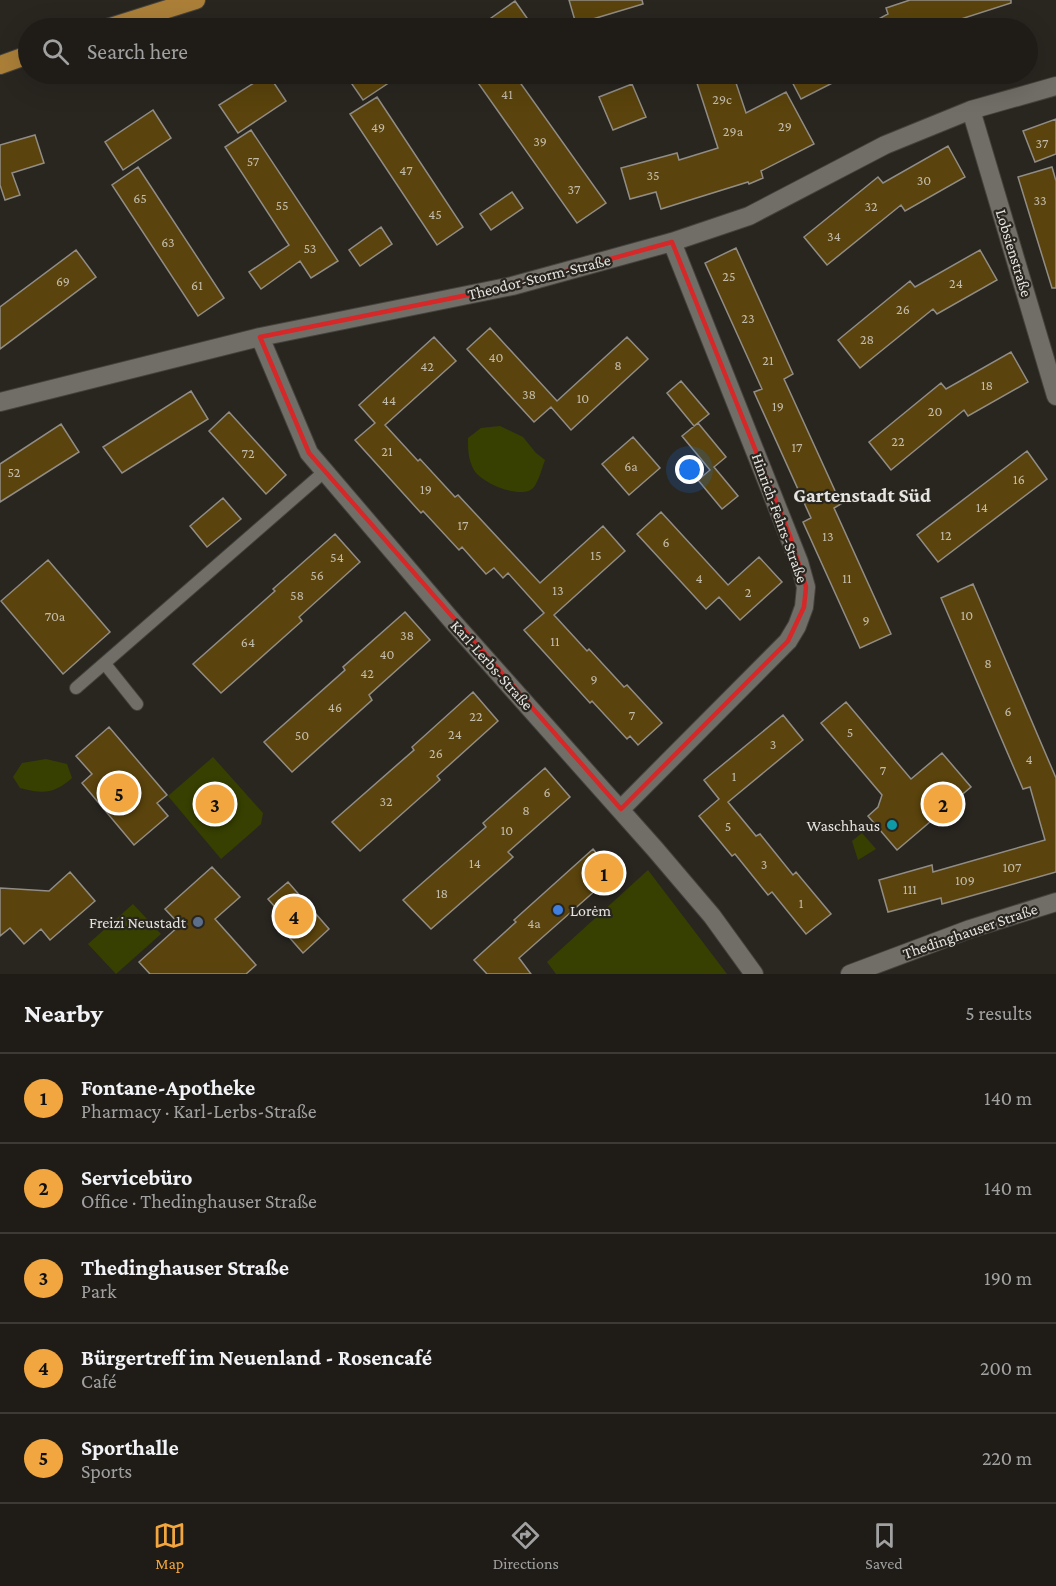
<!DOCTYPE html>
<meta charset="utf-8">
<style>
body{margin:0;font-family:"Crimson Pro",serif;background:#272521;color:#f1f3f6}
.you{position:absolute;left:690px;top:470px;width:21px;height:21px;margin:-15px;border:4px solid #fff;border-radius:50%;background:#1a73e8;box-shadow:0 0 0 9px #1a73e833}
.badge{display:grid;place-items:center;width:39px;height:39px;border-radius:50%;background:#f1a63f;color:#111;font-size:20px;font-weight:700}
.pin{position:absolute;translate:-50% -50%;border:3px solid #fff;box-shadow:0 2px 6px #0006}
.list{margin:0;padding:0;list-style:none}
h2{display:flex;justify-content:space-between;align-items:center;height:78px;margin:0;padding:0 24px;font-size:26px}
h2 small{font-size:20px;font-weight:400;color:#a1a1a2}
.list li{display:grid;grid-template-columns:39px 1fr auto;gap:18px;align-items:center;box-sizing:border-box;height:90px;padding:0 24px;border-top:2px solid #3c3a37}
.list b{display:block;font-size:22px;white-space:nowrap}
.list p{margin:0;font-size:20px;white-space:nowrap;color:#a1a1a2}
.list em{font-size:20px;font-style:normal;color:#a1a1a2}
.icon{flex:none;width:33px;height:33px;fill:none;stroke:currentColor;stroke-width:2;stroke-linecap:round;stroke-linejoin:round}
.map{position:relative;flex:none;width:1056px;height:974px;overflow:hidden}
.search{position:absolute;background:#1f1c18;box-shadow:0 6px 24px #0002;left:18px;right:18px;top:18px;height:66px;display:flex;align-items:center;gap:15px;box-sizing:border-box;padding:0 21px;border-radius:33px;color:#a1a1a2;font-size:22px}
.sheet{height:528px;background:#1f1c18}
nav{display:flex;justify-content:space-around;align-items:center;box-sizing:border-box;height:84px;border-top:2px solid #3c3a37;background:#1f1c18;font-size:16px;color:#a1a1a2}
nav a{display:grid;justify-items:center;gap:3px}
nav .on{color:#f1a63f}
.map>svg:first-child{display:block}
.green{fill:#374000}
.building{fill:#5a430c;stroke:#918d86;stroke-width:1.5}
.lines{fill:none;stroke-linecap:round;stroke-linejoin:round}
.lane-casing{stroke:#45423d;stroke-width:14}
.street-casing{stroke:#45423d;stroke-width:20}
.primary-casing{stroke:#45423d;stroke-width:20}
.lane{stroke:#716e67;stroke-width:12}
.street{stroke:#716e67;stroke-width:18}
.primary{stroke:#ab7f38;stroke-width:18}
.marked{fill:none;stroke:#d62828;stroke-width:4.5;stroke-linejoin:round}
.culture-dot{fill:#0f9aa8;stroke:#292620;stroke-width:2}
.shop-dot{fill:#3f7fe0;stroke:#292620;stroke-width:2}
.service-dot{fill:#5c6f8a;stroke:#292620;stroke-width:2}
.labels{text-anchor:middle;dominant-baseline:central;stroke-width:4.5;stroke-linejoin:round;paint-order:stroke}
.number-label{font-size:14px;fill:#c3bcab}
.street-label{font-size:16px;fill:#e6e4e0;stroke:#292620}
.poi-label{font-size:16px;fill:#e6e4e0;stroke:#292620;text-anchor:end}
.quarter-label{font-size:20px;font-weight:bold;fill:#e6e4e0;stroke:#292620}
</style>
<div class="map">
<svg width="1056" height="974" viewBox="0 0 1056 974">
<rect width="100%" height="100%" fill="#292620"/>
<path class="green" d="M500,426L523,437L536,453L545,460C542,468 539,480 534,487C523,501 481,483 474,470C468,459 468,450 468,438L481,428Z
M213,757L263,813L261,824L221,859L168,796Z
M46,759L67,764L72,778C54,794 43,794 20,788L13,777L22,763Z
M862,833L876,849L858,860L852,841Z
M648,870L727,974H556L547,962Z
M133,904L161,934L116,974L88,944Z"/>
<path class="building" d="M569,0H642L643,4L576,24Z
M910,0H1011V3L933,28H862L888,14L886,8Z
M515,1L534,28H477Z
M268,74L286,101L238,133L219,105Z
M345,74H402L363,100Z
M484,74H514L606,203L577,223L476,80Z
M694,74H733L746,113L786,92L814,144L761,171L763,178L749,184L748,182L661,209L656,192L630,199L621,168L677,153L679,160L718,148Z
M788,74H850L801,99Z
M632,84L646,117L613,130L599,97Z
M377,97L463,227L437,245L350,114Z
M153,110L171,138L123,170L105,142Z
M1056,119V154L1035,162L1023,131Z
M251,130L338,261L311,278L300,261L261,289L249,272L289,245L225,147Z
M35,135L44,163L12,173L20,195L5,200L0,185V145Z
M948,146L965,177L905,211L901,205L827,265L804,237L878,177L883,183Z
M138,167L224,298L198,316L112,185Z
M1052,167L1056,181V288H1052L1018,177Z
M512,192L523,208L491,230L480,214Z
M381,227L392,244L360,266L349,250Z
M736,248L793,374L784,379L841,504L834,508L891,634L860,648L803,522L811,518L754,392L762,389L705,263Z
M76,250L96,277L0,349V307Z
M980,250L997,280L937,314L933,309L860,368L838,340L910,281L915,287Z
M490,328L557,401L627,337L648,359L571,430L551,407L534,422L467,349Z
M434,337L456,361L385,425L418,461L420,459L455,497L458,495L540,583L603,526L625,551L554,615L587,651L589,649L624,687L627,685L662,723L638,745L630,736L627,739L592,701L590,703L524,630L544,613L508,573L503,578L494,568L486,574L462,547L459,550L423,511L421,513L355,440L375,423L359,405Z
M1011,352L1028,382L968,416L964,410L891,470L869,442L941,383L946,389Z
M681,381L709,414L694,426L667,393Z
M191,391L208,419L122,473L103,447Z
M229,412L286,475L266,494L209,431Z
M698,423L726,457L714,467L738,496L722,509L698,480L710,470L682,436Z
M61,424L79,452L0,502V464Z
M633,437L660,468L629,495L602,464Z
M1027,451L1047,479L938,562L917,535Z
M223,498L241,519L207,547L190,526Z
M661,512L728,585L759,557L782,582L740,620L719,597L706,609L637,534Z
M335,534L360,562L299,617L302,621L221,693L193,664L275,591L273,589Z
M48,560L110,632L63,674L1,601Z
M973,584L1056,778V872L942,904L941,898L888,912L879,880L932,865L933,872L1045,840L1030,787L1023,789L941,598Z
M405,612L430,640L369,695L372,700L292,772L264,742L345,670L343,667Z
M473,692L498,721L437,776L440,780L360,851L332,822L414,750L412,747Z
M846,702L911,779L942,753L971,787L897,850L868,816L878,807L882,795L821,723Z
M783,715L803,740L728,802L756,836L760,834L793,875L796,872L831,914L806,934L772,892L768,895L735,854L732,856L699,816L719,799L704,780Z
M109,727L167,795L157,803L168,816L134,845L82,783L92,774L76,756Z
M545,768L570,797L508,852L513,857L431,929L403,900L486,827L483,823Z
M593,849L614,874L519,958L531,974H487L474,960L516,922L514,920Z
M212,867L240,897L215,919L256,965L246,974H150L139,962L180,925L165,909Z
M70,872L95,901L50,940L41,929L24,944L10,928L0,936V888L49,891Z
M288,882L329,929L303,953L289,937L296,931L268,899Z"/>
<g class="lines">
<g class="lane-casing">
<path id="lane" d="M105,664L137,704
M76,688L324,472"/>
</g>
<g class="street-casing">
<path id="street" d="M971,110L1056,396
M260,337L309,453L454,623L655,849L712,916L754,974
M0,402L260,337L512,286L672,242L749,216L885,145L971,110L1056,86
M621,809L788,641L797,626L804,607L806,587L799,562L672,242
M850,974L970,929L1056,902"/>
</g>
<g class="primary-casing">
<path id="primary" d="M107,28L196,0
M0,65L28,55"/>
</g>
<use href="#lane" class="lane"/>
<use href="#street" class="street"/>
<use href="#primary" class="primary"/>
</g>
<path class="marked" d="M672,242L790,536L806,587L804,607L788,641L621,809L309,453L260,337L512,286Z"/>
<circle class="culture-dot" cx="892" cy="825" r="6"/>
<circle class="shop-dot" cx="558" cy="910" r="6"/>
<circle class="service-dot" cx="198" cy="922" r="6"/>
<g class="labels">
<g class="number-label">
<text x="507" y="94">41</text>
<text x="722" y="99">29c</text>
<text x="785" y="126">29</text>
<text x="378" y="127">49</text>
<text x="733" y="131">29a</text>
<text x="540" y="141">39</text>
<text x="1042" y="143">37</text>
<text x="253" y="161">57</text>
<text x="406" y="170">47</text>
<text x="653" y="175">35</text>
<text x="924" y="180">30</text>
<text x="574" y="189">37</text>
<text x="140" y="198">65</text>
<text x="1040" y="200">33</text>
<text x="282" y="205">55</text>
<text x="871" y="206">32</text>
<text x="435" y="214">45</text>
<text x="834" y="236">34</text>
<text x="168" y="242">63</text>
<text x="310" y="248">53</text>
<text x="729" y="276">25</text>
<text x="63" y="281">69</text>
<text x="956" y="283">24</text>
<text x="197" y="285">61</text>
<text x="903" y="309">26</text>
<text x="748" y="318">23</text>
<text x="867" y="339">28</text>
<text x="496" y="357">40</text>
<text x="768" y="360">21</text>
<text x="618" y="365">8</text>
<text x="427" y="366">42</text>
<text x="987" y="385">18</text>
<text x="529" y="394">38</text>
<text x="583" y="398">10</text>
<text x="389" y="400">44</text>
<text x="778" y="406">19</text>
<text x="935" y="411">20</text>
<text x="898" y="441">22</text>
<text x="797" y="447">17</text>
<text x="387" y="451">21</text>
<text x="248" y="453">72</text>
<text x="631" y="466">6a</text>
<text x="14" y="472">52</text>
<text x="1019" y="479">16</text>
<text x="426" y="489">19</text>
<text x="982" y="507">14</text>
<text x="463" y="525">17</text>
<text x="946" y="535">12</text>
<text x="828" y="536">13</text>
<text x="666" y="542">6</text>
<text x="596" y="555">15</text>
<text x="337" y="557">54</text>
<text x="317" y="575">56</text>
<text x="699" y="578">4</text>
<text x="847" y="578">11</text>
<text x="558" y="590">13</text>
<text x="748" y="592">2</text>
<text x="297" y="595">58</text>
<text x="967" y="615">10</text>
<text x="55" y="616">70a</text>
<text x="866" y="620">9</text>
<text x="407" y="635">38</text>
<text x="555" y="641">11</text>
<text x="248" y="642">64</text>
<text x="387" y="654">40</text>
<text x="988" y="663">8</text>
<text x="367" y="673">42</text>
<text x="594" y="679">9</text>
<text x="335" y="707">46</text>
<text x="1008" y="711">6</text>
<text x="632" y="715">7</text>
<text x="476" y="716">22</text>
<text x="850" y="732">5</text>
<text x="455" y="734">24</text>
<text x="302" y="735">50</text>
<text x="773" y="744">3</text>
<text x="436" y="753">26</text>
<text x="1029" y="759">4</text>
<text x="883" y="770">7</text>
<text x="734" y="776">1</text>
<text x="547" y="792">6</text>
<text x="386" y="801">32</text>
<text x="526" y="810">8</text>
<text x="728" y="826">5</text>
<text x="507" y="830">10</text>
<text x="475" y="863">14</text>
<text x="764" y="864">3</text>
<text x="1012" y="867">107</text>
<text x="965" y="880">109</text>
<text x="910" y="889">111</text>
<text x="442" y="893">18</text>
<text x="801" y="903">1</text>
<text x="534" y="923">4a</text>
</g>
<g class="street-label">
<text transform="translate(1014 253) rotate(73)">Lobsienstraße</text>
<text transform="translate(539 277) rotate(-14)">Theodor-Storm-Straße</text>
<text transform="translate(780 518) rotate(70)">Hinrich-Fehrs-Straße</text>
<text transform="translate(492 665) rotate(48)">Karl-Lerbs-Straße</text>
<text transform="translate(970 931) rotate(-19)">Thedinghauser Straße</text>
</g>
<g class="poi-label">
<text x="880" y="825">Waschhaus</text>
<text x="570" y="910" text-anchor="start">Lorėm</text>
<text x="186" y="922">Freizi Neustadt</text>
</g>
<g class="quarter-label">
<text x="862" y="495">Gartenstadt Süd</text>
</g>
</g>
</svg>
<div class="you"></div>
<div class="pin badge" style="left:604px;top:873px">1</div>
<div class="pin badge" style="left:943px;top:804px">2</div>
<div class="pin badge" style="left:215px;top:804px">3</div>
<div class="pin badge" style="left:294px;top:916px">4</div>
<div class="pin badge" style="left:119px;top:793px">5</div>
<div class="search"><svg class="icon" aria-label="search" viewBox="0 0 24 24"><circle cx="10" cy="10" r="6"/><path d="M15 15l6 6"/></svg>Search here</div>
</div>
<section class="sheet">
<h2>Nearby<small>5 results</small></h2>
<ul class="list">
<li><span class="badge">1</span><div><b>Fontane-Apotheke</b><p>Pharmacy · Karl-Lerbs-Straße</p></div><em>140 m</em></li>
<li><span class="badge">2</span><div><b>Servicebüro</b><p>Office · Thedinghauser Straße</p></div><em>140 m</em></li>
<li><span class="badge">3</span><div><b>Thedinghauser Straße</b><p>Park</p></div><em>190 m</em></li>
<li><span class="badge">4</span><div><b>Bürgertreff im Neuenland - Rosencafé</b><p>Café</p></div><em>200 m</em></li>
<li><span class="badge">5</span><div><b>Sporthalle</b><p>Sports</p></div><em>220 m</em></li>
</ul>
</section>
<nav>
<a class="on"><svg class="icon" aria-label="map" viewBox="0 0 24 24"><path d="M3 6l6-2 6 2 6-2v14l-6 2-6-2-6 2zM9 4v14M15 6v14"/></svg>Map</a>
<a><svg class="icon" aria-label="directions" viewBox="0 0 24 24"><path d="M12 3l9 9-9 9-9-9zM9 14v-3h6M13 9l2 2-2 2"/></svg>Directions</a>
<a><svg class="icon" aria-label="saved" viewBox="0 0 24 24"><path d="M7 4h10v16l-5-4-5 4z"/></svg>Saved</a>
</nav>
